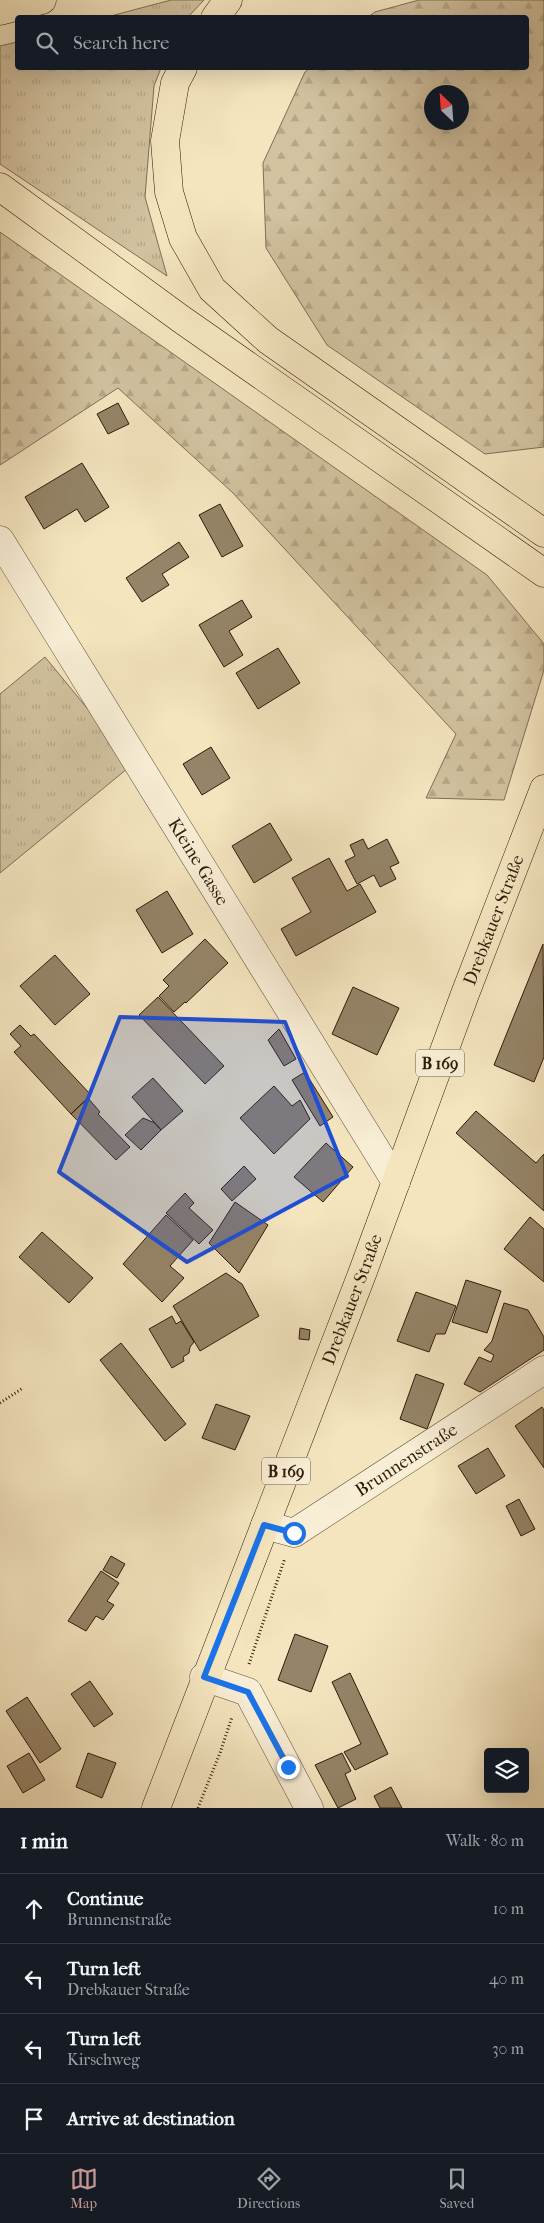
<!DOCTYPE html>
<meta charset="utf-8">
<style>
body{margin:0;font-family:"IM FELL French Canon",serif;background:#20242c;color:#f1f3f6}
.controls{position:absolute;right:15px;bottom:15px;display:grid;overflow:hidden;border-radius:5px;box-shadow:0 5px 20px #0002}
.controls button{width:45px;height:45px;display:grid;place-items:center;padding:0;border:0;border-bottom:1px solid #363941;background:#171b24;color:#f1f3f6;font:25px sans-serif}
.compass{position:absolute;left:424px;top:85px;width:45px;height:45px;border-radius:50%;background:#171b24;box-shadow:0 5px 20px #0002;rotate:335deg}
.stop{position:absolute;width:15px;height:15px;margin:-11px;border:4px solid #1a73e8;border-radius:50%;background:#fff}
.stop.end{background:#1a73e8;border-color:#fff;box-shadow:0 1px 5px #0008}
.list{margin:0;padding:0;list-style:none}
h2{display:flex;justify-content:space-between;align-items:center;height:65px;margin:0;padding:0 20px;font-size:21px}
h2 small{font-size:16px;font-weight:400;color:#9ea1a6}
.list li{display:grid;grid-template-columns:32px 1fr auto;gap:15px;align-items:center;box-sizing:border-box;height:70px;padding:0 20px;border-top:1px solid #363941}
.list b{display:block;font-size:19px;white-space:nowrap}
.list p{margin:0;font-size:16px;white-space:nowrap;color:#9ea1a6}
.list em{font-size:16px;font-style:normal;color:#9ea1a6}
.icon{flex:none;width:28px;height:28px;fill:none;stroke:currentColor;stroke-width:2;stroke-linecap:round;stroke-linejoin:round}
.map{position:relative;flex:none;width:544px;height:1808px;overflow:hidden}
.search{position:absolute;background:#171b24;box-shadow:0 5px 20px #0002;left:15px;right:15px;top:15px;height:55px;display:flex;align-items:center;gap:12px;box-sizing:border-box;padding:0 18px;border-radius:5px;color:#9ea1a6;font-size:19px}
.sheet{height:345px;background:#171b24}
nav{display:flex;justify-content:space-around;align-items:center;box-sizing:border-box;height:70px;border-top:1px solid #363941;background:#171b24;font-size:14px;color:#9ea1a6}
nav a{display:grid;justify-items:center;gap:2px}
nav .on{color:#c59692}
.map>svg:first-child{display:block}
.grass{fill:url(#grass-tufts);stroke:#806e55}
.forest{fill:url(#forest-firs);stroke:#806e55;fill-rule:evenodd}
.building{fill:#958468;stroke:#2e1a0a}
.lines{fill:none;stroke-linecap:round;stroke-linejoin:round}
.minor-casing{stroke:#604d37;stroke-width:29}
.major-casing{stroke:#2e1a0a;stroke-width:29}
.highway-casing{stroke:#2e1a0a;stroke-width:29}
.path{stroke:#2e1a0a;stroke-width:3;stroke-dasharray:1 2.5;stroke-linecap:butt}
.minor{stroke:#f8eed5;stroke-width:28}
.major{stroke:#f4e5bf;stroke-width:28}
.highway{stroke:#f4e5bf;stroke-width:28}
.route{stroke:#1a73e8;stroke-width:6}
.marked{fill:#1d4ed8;fill-opacity:0.2;stroke:#1d4ed8;stroke-width:4;stroke-linejoin:round}
.labels{text-anchor:middle;dominant-baseline:central;stroke-width:4;stroke-linejoin:round;paint-order:stroke}
.shield{fill:#f8eed5;stroke:#6b5a47;stroke-width:1}
.shield-label{font-size:16px;font-weight:bold;fill:#2e1a0a}
.street-label{font-size:18px;fill:#2e1a0a;stroke:#f8eed5}
</style>
<div class="map">
<svg width="544" height="1808" viewBox="0 0 544 1808">
<defs>
<pattern id="grass-tufts" width="24" height="20" patternUnits="userSpaceOnUse" patternTransform="scale(1.25)"><rect width="24" height="20" fill="#d2c2a0"/><path d="M3 7l-1-3M5 7V3M7 7l1-3M15 17l-1-3M17 17v-4M19 17l1-3" fill="none" stroke="#b5a688"/></pattern>
<pattern id="forest-firs" width="22" height="20" patternUnits="userSpaceOnUse" patternTransform="scale(1.25)"><rect width="22" height="20" fill="#d2c2a0"/><path d="M5 1l3.5 6h-7zM16 11l3.5 6h-7z" fill="#b5a688"/></pattern>
</defs>
<rect width="100%" height="100%" fill="#f4e5bf"/>
<filter id="stains"><feTurbulence type="fractalNoise" baseFrequency=".004" numOctaves="4"/><feColorMatrix values="0 0 0 0 .2 0 0 0 0 .09 0 0 0 0 .02 0 0 0 .5 -.17"/></filter>
<radialGradient id="worn" r=".72"><stop offset=".6" stop-color="#630" stop-opacity="0"/><stop offset="1" stop-color="#630" stop-opacity=".3"/></radialGradient>
<path class="grass" d="M171,0H204L188,17H107Z
M17,42L18,68H161L154,86L145,197L167,276L0,164V46Z
M45,657L133,764L0,873V694Z"/>
<path class="forest" d="M419,0H544V447L485,454L327,345L266,248L263,163L305,72L310,68H526V18L368,17L375,12ZM432,92H462V122H432Z
M0,232L487,575L544,644V670L504,800L426,798L456,734L232,492L118,388L0,465Z"/>
<path class="building" d="M118,403L129,424L108,434L97,414Z
M82,463L109,507L85,522L77,509L44,529L25,497Z
M220,504L243,546L222,557L199,515Z
M179,542L189,557L162,574L169,585L142,602L126,578Z
M242,600L252,617L229,631L243,655L224,667L199,625Z
M278,648L300,683L258,709L236,673Z
M211,747L230,778L202,795L183,764Z
M270,823L292,860L254,883L232,846Z
M363,839L368,849L387,839L399,863L390,867L396,879L380,887L374,875L357,884L345,861L355,856L350,845Z
M329,858L347,891L360,884L376,912L296,956L281,929L311,912L292,878Z
M167,891L193,934L162,953L136,910Z
M205,939L228,963L186,1003L185,1002L174,1012L159,996L169,986L163,980Z
M543,944L544,1057L534,1082L494,1065Z
M55,955L90,994L55,1025L20,986Z
M353,987L399,1008L377,1055L332,1034Z
M158,997L224,1066L205,1084L139,1015Z
M20,1025L31,1036L34,1034L91,1095L71,1114L14,1052L21,1046L10,1034Z
M279,1029L296,1059L284,1066L268,1040Z
M305,1072L333,1117L320,1126L292,1080Z
M153,1078L183,1111L161,1130L132,1097Z
M274,1086L292,1106L300,1100L310,1119L274,1154L240,1118Z
M88,1098L100,1112L98,1114L130,1147L116,1160L71,1114Z
M476,1111L536,1163L544,1154V1211L456,1133Z
M143,1118L155,1123L161,1130L141,1150L125,1135Z
M326,1143L353,1167L323,1202L294,1177Z
M244,1166L256,1179L232,1201L221,1189Z
M185,1193L194,1203L189,1208L213,1230L199,1244L166,1213Z
M235,1202L268,1225L239,1273L209,1243Z
M166,1215L193,1240L170,1266L184,1278L162,1302L123,1264Z
M530,1217L544,1229V1282L504,1249Z
M42,1232L93,1278L69,1303L19,1257Z
M226,1273L242,1284L259,1316L200,1351L173,1306Z
M466,1280L501,1291L487,1333L452,1322Z
M416,1292L456,1306L445,1334H436L429,1352L397,1341Z
M504,1303L528,1310L544,1337V1350L480,1392L464,1384L479,1357L491,1362L494,1355L484,1350L492,1341Z
M172,1316L176,1324L181,1321L194,1342L190,1347L189,1353L183,1357L184,1361L172,1368L149,1329Z
M300,1328L310,1330L309,1340L299,1339Z
M121,1343L186,1424L165,1441L100,1360Z
M416,1374L444,1384L427,1429L400,1419Z
M216,1404L250,1416L235,1450L202,1438Z
M542,1407L544,1410V1468L515,1426Z
M488,1448L505,1476L476,1494L458,1466Z
M519,1499L535,1529L521,1536L506,1506Z
M111,1556L125,1564L117,1578L103,1570Z
M101,1571L119,1583L107,1601L114,1605L103,1620L96,1616L86,1631L68,1621Z
M295,1634L328,1646L311,1692L278,1680Z
M350,1673L388,1754L355,1770L344,1752L361,1744L332,1682Z
M90,1681L113,1714L94,1727L71,1694Z
M27,1697L61,1749L40,1763L6,1711Z
M29,1753L45,1780L23,1793L7,1766Z
M88,1753L116,1763L102,1798L76,1787Z
M342,1753L351,1771L345,1774L356,1799L338,1808L315,1765Z
M391,1787L402,1808H380L374,1796Z"/>
<g class="lines">
<g class="minor-casing">
<g id="minor">
<path id="s1" d="M0,540L396,1182"/>
<path id="s2" d="M265,1525L294,1533L544,1370"/>
<path d="M204,1677L248,1692L309,1808"/>
</g>
</g>
<g class="major-casing">
<g id="major">
<path id="s3" d="M156,1808L362,1274L465,994L544,789"/>
</g>
</g>
<g class="highway-casing">
<path id="highway" d="M0,11L42,0
M215,18L228,0
M183,68L175,83L165,141L169,192L183,238L212,289L268,340L544,533
M0,187L181,319L544,573"/>
</g>
<path class="path" d="M0,1403L23,1388
M249,1664L285,1558
M198,1808L220,1753L232,1717"/>
<use href="#minor" class="minor"/>
<use href="#major" class="major"/>
<use href="#highway" class="highway"/>
</g>
<g class="lines">
<path class="route" d="M288,1767L248,1692L204,1677L264,1525L294,1533"/>
</g>
<path class="marked" d="M120,1017L285,1022L347,1176L187,1262L59,1172Z"/>
<g class="labels">
<g class="shield">
<rect x="416" y="1049.5" width="48" height="27" rx="4"/>
<rect x="262" y="1457.5" width="48" height="27" rx="4"/>
</g>
<g class="shield-label">
<text x="440" y="1063">B 169</text>
<text x="286" y="1471">B 169</text>
</g>
<g class="street-label">
<text stroke="none"><textPath href="#s1" startOffset="378">Kleine Gasse</textPath></text>
<text stroke="none"><textPath href="#s3" startOffset="950">Drebkauer Straße</textPath></text>
<text stroke="none"><textPath href="#s3" startOffset="545">Drebkauer Straße</textPath></text>
<text stroke="none"><textPath href="#s2" startOffset="164">Brunnenstraße</textPath></text>
</g>
</g>
<rect width="100%" height="100%" filter="url(#stains)"/>
<rect width="100%" height="100%" fill="url(#worn)"/>
</svg>
<div class="controls">
<button><svg class="icon" aria-label="layers" viewBox="0 0 24 24"><path d="M12 4l9 5-9 5-9-5zM3 14l9 5 9-5"/></svg></button>
</div>
<svg class="compass" viewBox="-18 -18 36 36"><path d="M0-13l5 13h-10z" fill="#e53935"/><path d="M0 13l5-13h-10z" fill="#9ea1a6"/></svg>
<div class="stop" style="left:294px;top:1533px"></div>
<div class="stop end" style="left:288px;top:1767px"></div>
<div class="search"><svg class="icon" aria-label="search" viewBox="0 0 24 24"><circle cx="10" cy="10" r="6"/><path d="M15 15l6 6"/></svg>Search here</div>
</div>
<section class="sheet">
<h2>1 min<small>Walk · 80 m</small></h2>
<ul class="list">
<li><svg class="icon" aria-label="ahead" viewBox="0 0 24 24"><path d="M12 20V5M6 11l6-6 6 6"/></svg><div><b>Continue</b><p>Brunnenstraße</p></div><em>10 m</em></li>
<li><svg class="icon" aria-label="left" viewBox="0 0 24 24"><path d="M17 20v-9H6M10 6l-5 5 5 5"/></svg><div><b>Turn left</b><p>Drebkauer Straße</p></div><em>40 m</em></li>
<li><svg class="icon" aria-label="left" viewBox="0 0 24 24"><path d="M17 20v-9H6M10 6l-5 5 5 5"/></svg><div><b>Turn left</b><p>Kirschweg</p></div><em>30 m</em></li>
<li><svg class="icon" aria-label="arrive" viewBox="0 0 24 24"><path d="M6 21V4h12l-3 4 3 4H6"/></svg><div><b>Arrive at destination</b></div></li>
</ul>
</section>
<nav>
<a class="on"><svg class="icon" aria-label="map" viewBox="0 0 24 24"><path d="M3 6l6-2 6 2 6-2v14l-6 2-6-2-6 2zM9 4v14M15 6v14"/></svg>Map</a>
<a><svg class="icon" aria-label="directions" viewBox="0 0 24 24"><path d="M12 3l9 9-9 9-9-9zM9 14v-3h6M13 9l2 2-2 2"/></svg>Directions</a>
<a><svg class="icon" aria-label="saved" viewBox="0 0 24 24"><path d="M7 4h10v16l-5-4-5 4z"/></svg>Saved</a>
</nav>
